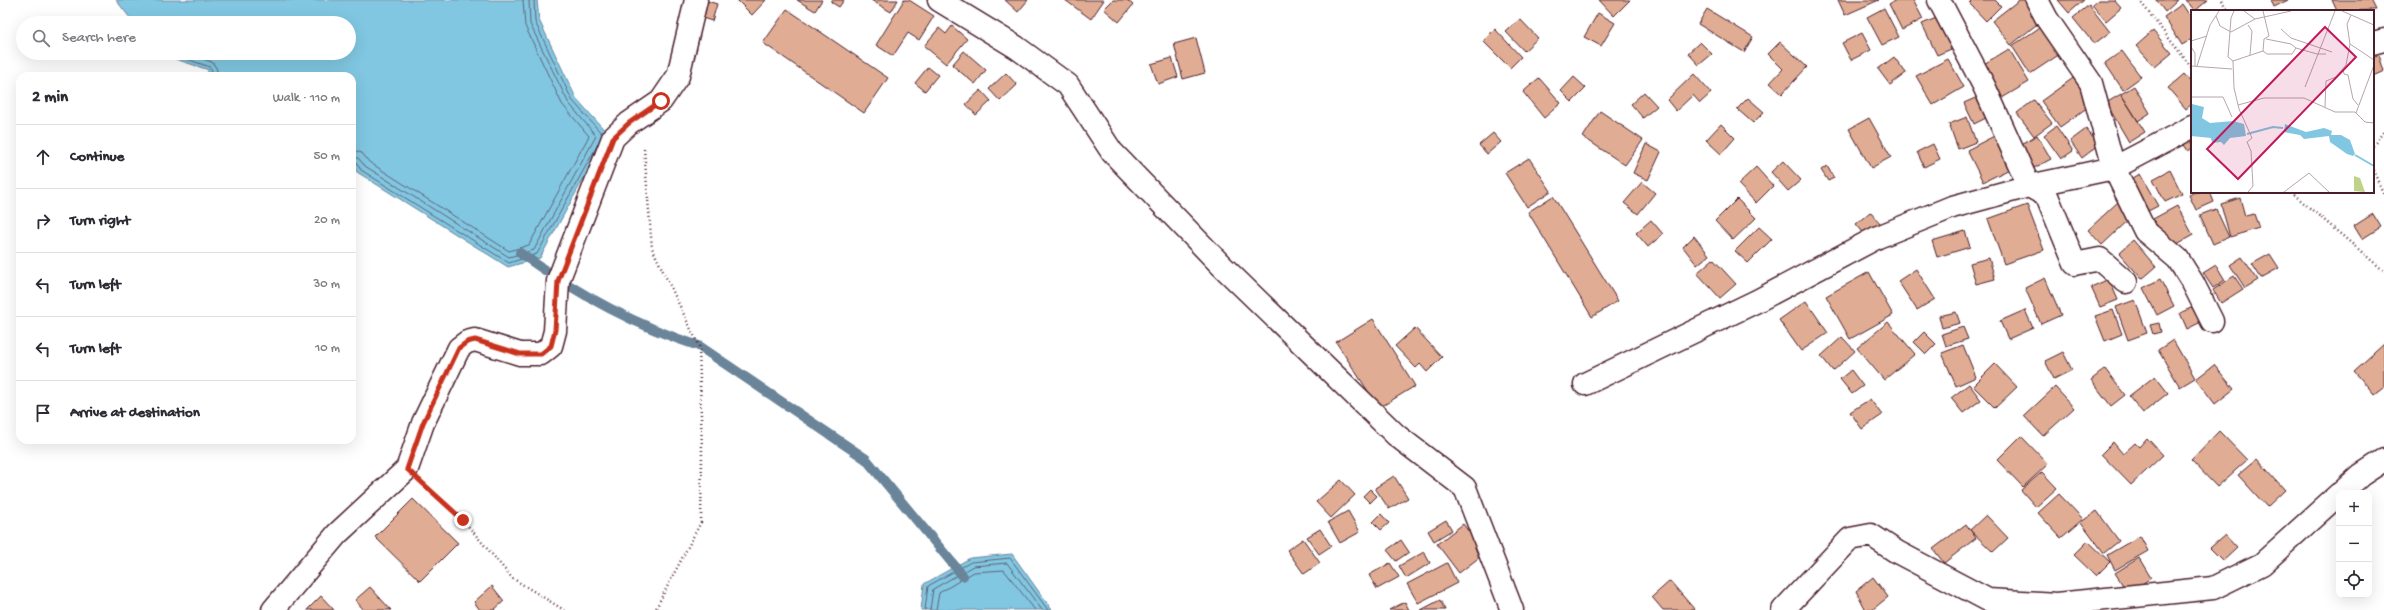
<!DOCTYPE html>
<meta charset="utf-8">
<style>
body{margin:0;font-family:"Gochi Hand",sans-serif;background:#f2f2f3;color:#2b2b33}
.controls{position:absolute;right:12px;bottom:12px;display:grid;overflow:hidden;border-radius:8px;box-shadow:0 4px 16px #0002}
.controls button{width:36px;height:36px;display:grid;place-items:center;padding:0;border:0;border-bottom:1px solid #e1e1e2;background:#fff;color:#2b2b33;font:20px sans-serif}
.stop{position:absolute;width:12px;height:12px;margin:-9px;border:3px solid #c8321e;border-radius:50%;background:#fff}
.stop.end{background:#c8321e;border-color:#fff;box-shadow:0 1px 4px #0008}
.list{margin:0;padding:0;list-style:none}
h2{display:flex;justify-content:space-between;align-items:center;height:52px;margin:0;padding:0 16px;font-size:17px}
h2 small{font-size:13px;font-weight:400;color:#7c7c81}
.list li{display:grid;grid-template-columns:26px 1fr auto;gap:12px;align-items:center;box-sizing:border-box;height:64px;padding:0 16px;border-top:1px solid #e1e1e2}
.list b{display:block;font-size:15px;white-space:nowrap}
.list em{font-size:13px;font-style:normal;color:#7c7c81}
.icon{flex:none;width:22px;height:22px;fill:none;stroke:currentColor;stroke-width:2;stroke-linecap:round;stroke-linejoin:round}
.map{position:relative;flex:none;width:2384px;height:610px;overflow:hidden}
.search{position:absolute;background:#fff;box-shadow:0 4px 16px #0002;left:16px;top:16px;width:340px;height:44px;display:flex;align-items:center;gap:10px;box-sizing:border-box;padding:0 14px;border-radius:22px;color:#7c7c81;font-size:15px}
.panel{position:absolute;background:#fff;box-shadow:0 4px 16px #0002;left:16px;top:72px;width:340px;height:372px;border-radius:12px}
.map>svg:first-child{display:block}
.water{fill:#81c7e2;stroke:#6b8499}
.lines{fill:none;stroke-linecap:round;stroke-linejoin:round}
.shore{stroke:#606274;stroke-width:1}
.stream{stroke:#6b8499;stroke-width:10}
.building{fill:#e0ad94;stroke:#4a1f2b}
.street-casing{stroke:#4a1f2b;stroke-width:25}
.path{stroke:#4a1f2b;stroke-width:2.5;stroke-dasharray:1 3;stroke-linecap:butt}
.street{stroke:#fff;stroke-width:22}
.route{stroke:#c8321e;stroke-width:5}
.inset-river{fill:none;stroke:#81c7e2;stroke-width:2}
.inset-road{fill:none;stroke:#b7a5aa;stroke-width:1}
.view{fill:#c2185b;fill-opacity:0.15;stroke:#c2185b;stroke-width:2}
.inset-edge{fill:none;stroke:#4a1f2b;stroke-width:2}
</style>
<div class="map">
<svg width="2384" height="610" viewBox="0 0 2384 610">
<rect width="100%" height="100%" fill="#fff"/>
<filter id="ink" filterUnits="userSpaceOnUse"><feTurbulence type="fractalNoise" baseFrequency=".025" numOctaves="2"/><feDisplacementMap in="SourceGraphic" scale="8" xChannelSelector="R" yChannelSelector="G"/><feConvolveMatrix kernelMatrix="1 2 1 2 8 2 1 2 1" color-interpolation-filters="sRGB"/></filter>
<g filter="url(#ink)">
<path class="water" d="M116,0H537L539,20L576,98L608,134L540,258L508,267L357,172L352,162V76H204L209,70L157,53H349V23H134Z
M1012,554L1052,610H921L924,584L970,558Z"/>
<g class="lines">
<path class="shore" d="M534,0L535,22L572,100L602,134
M169,53L210,67L212,71L210,76
M185,53L212,62L217,69L216,76
M352,150L362,153L369,162L509,251L529,245L589,136L562,104L525,26L523,0
M352,156L358,158L365,166L509,257L534,250L596,136L568,102L530,24L529,0
M352,161L356,162L361,170L509,263L537,254L598,144
M925,610L928,586L971,562L1010,558L1048,610
M930,610L933,589L973,566L1007,563L1042,610
M936,610L939,593L974,572L1004,570L1035,610"/>
<path class="stream" d="M520,253C576,293 633,325 699,346L866,459L963,576"/>
</g>
<path class="building" d="M704,0L717,4L712,21L696,16Z
M737,0H766L752,15Z
M797,0H822L815,11Z
M832,0H844L839,7L831,2Z
M871,0H898L891,12Z
M904,0H909L934,16L919,40L908,33L893,56L876,45Z
M1005,0H1028L1018,12Z
M1065,0H1104L1091,19Z
M1113,0H1127L1133,5L1119,22L1104,9Z
M1599,0H1630L1614,16Z
M1838,0H1879L1845,15Z
M1896,0H1913L1923,19L1902,30L1889,4Z
M1974,0H1995L2001,6L1986,21L1970,4Z
M2019,0H2024L2041,21L2011,45L1992,21Z
M2058,0H2084L2069,13Z
M2098,0H2114L2121,8L2106,21L2092,5Z
M2156,0H2178L2165,12Z
M2186,0H2208L2195,11Z
M2271,0H2288L2274,7Z
M2332,0H2371L2376,10L2337,11Z
M2182,4L2192,19V39L2182,45L2164,17Z
M2089,5L2110,32L2094,44L2073,18Z
M1884,8L1899,37L1882,45L1867,17Z
M787,9L888,78L864,113L763,43Z
M1707,9L1753,37L1744,52L1698,24Z
M1598,13L1615,23L1601,46L1584,37Z
M1941,16L1956,47L1937,55L1922,24Z
M1520,19L1538,38L1524,51L1506,32Z
M952,26L967,39L946,64L924,46L939,28L946,34Z
M2042,26L2060,54L2030,74L2012,46Z
M1495,29L1521,57L1510,68L1483,41Z
M2153,31L2172,53L2155,67L2136,46Z
M1862,33L1871,50L1851,60L1842,43Z
M1196,38L1205,73L1183,79L1174,44Z
M1700,42L1712,54L1699,65L1688,53Z
M1780,42L1807,67L1782,94L1770,83L1783,69L1768,54Z
M2009,49L2029,82L2002,98L1982,65Z
M964,51L986,70L975,84L952,65Z
M2122,51L2141,77L2123,90L2105,63Z
M2379,55L2384,71L2373,76V58Z
M1894,57L1906,73L1890,85L1878,69Z
M1172,58L1178,77L1158,84L1151,64Z
M1948,59L1964,87L1933,105L1916,76Z
M928,67L938,75L925,91L915,83Z
M1006,73L1017,85L1000,101L989,89Z
M1694,74L1711,93L1700,103L1693,95L1676,111L1667,100Z
M2184,74L2192,84V104L2186,109L2168,88Z
M2076,76L2095,102L2060,127L2041,101Z
M1574,77L1586,88L1572,102L1561,91Z
M1539,78L1561,103L1544,118L1523,92Z
M2134,86L2150,113L2138,121L2121,94Z
M981,90L991,101L976,115L966,104Z
M1644,92L1657,106L1643,118L1631,104Z
M2121,94L2145,132L2129,142L2106,103Z
M1982,95L1992,115L1974,124L1964,103Z
M1748,98L1764,112L1753,123L1737,109Z
M2034,100L2052,123L2034,136L2017,113Z
M1600,111L1643,140L1625,165L1583,137Z
M1967,117L1976,142L1958,149L1949,124Z
M1869,118L1891,157L1871,168L1849,129Z
M1721,124L1735,138L1721,154L1706,140Z
M2056,126L2073,151L2061,159L2044,135Z
M2086,129L2099,145L2082,158L2070,141Z
M1493,133L1501,142L1487,154L1479,145Z
M2000,133L2016,166L1983,182L1967,150Z
M2192,133V148L2188,151L2181,140Z
M2037,135L2051,159L2034,168L2020,145Z
M1646,144L1661,152L1648,180L1633,173Z
M1933,144L1940,159L1924,167L1917,152Z
M1529,158L1551,191L1527,207L1505,173Z
M1783,161L1801,180L1788,191L1771,172Z
M1827,166L1834,178L1828,181L1821,170Z
M1756,167L1773,186L1756,203L1738,184Z
M2170,170L2182,194L2165,202L2153,179Z
M2140,174L2158,206L2144,213L2126,182Z
M1642,182L1655,193L1638,214L1624,203Z
M2195,192H2210L2214,202L2196,210L2189,195Z
M1553,196L1618,301L1592,317L1528,212Z
M2240,198L2245,216L2254,214L2259,228L2230,237L2221,204Z
M1737,199L1756,218L1733,240L1715,221Z
M2120,200L2134,215L2102,245L2088,230Z
M2027,205L2044,250L2004,264L1988,219Z
M2177,206L2193,235L2170,248L2153,219Z
M2216,209L2229,237L2213,244L2200,215Z
M1870,212L1881,224L1867,237L1856,224Z
M2373,214L2381,227L2362,239L2354,226Z
M1651,220L1663,234L1648,247L1636,233Z
M1759,227L1772,239L1748,263L1735,251Z
M1965,231L1970,247L1937,257L1932,241Z
M1694,236L1709,255L1697,265L1683,247Z
M2133,240L2156,267L2142,279L2119,253Z
M2270,254L2279,268L2261,278L2252,264Z
M2242,257L2258,280L2245,288L2230,265Z
M1989,258L1995,279L1976,284L1970,263Z
M1713,259L1736,284L1720,298L1697,273Z
M2216,265L2225,280L2213,288L2203,273Z
M1916,269L1935,299L1917,310L1898,281Z
M1869,272L1893,315L1850,339L1826,296Z
M2234,276L2243,289L2221,303L2213,290Z
M2045,278L2061,315L2041,324L2025,288Z
M2109,279L2118,300L2100,307L2091,287Z
M2160,279L2174,306L2157,315L2143,288Z
M2135,300L2147,333L2128,340L2116,307Z
M1806,301L1828,333L1801,351L1779,320Z
M2197,305L2205,320L2187,329L2180,313Z
M2025,310L2033,328L2008,339L2000,321Z
M2113,310L2122,334L2105,341L2095,316Z
M1956,312L1960,323L1942,328L1939,316Z
M1373,319L1415,386L1379,408L1336,342Z
M1888,322L1915,354L1884,380L1857,348Z
M2159,323L2161,332L2153,334L2150,325Z
M1963,327L1968,339L1946,346L1942,334Z
M1415,328L1442,357L1427,372L1420,364L1416,368L1395,346Z
M1924,332L1936,344L1926,354L1914,342Z
M1842,337L1855,351L1833,371L1821,356Z
M2173,340L2195,378L2180,387L2158,350Z
M2384,344V388L2375,395L2354,371Z
M1963,345L1976,377L1956,386L1942,353Z
M2063,352L2072,370L2054,379L2045,361Z
M1995,364L2017,387L1995,408L1973,386Z
M2214,365L2234,389L2215,404L2196,379Z
M2105,369L2125,395L2111,406L2091,380Z
M1851,370L1863,386L1852,394L1840,379Z
M2155,376L2168,393L2143,413L2129,396Z
M1969,384L1981,400L1963,413L1951,398Z
M2055,387L2074,408L2043,436L2024,416Z
M1870,399L1882,415L1862,429L1850,412Z
M2219,431L2247,460L2217,487L2191,460Z
M2021,436L2048,464L2023,487L1997,460Z
M2147,438L2163,455L2131,485L2101,454L2113,442L2123,454L2135,443L2139,447Z
M2257,459L2285,490L2267,507L2238,475Z
M2042,472L2057,488L2036,507L2021,490Z
M1394,476L1408,498L1389,509L1375,488Z
M1341,480L1355,495L1331,518L1316,502Z
M1370,489L1377,496L1370,503L1363,496Z
M2059,494L2083,519L2061,538L2038,513Z
M413,499L458,543L420,581L375,537Z
M1348,511L1360,532L1340,543L1328,522Z
M2097,511L2119,541L2104,553L2081,522Z
M1381,514L1389,523L1381,530L1373,522Z
M1986,515L2008,538L1993,552L1970,530Z
M1446,520L1452,530L1434,541L1428,531Z
M1463,524L1485,553L1459,573L1437,544Z
M1966,524L1976,538L1944,563L1933,549Z
M1320,529L1331,546L1319,554L1307,537Z
M2225,535L2237,548L2223,561L2210,548Z
M2140,536L2148,551L2115,570L2107,555Z
M1303,539L1320,563L1304,574L1287,550Z
M1401,540L1409,552L1396,561L1387,550Z
M2088,541L2110,562L2096,576L2074,555Z
M1424,552L1430,563L1406,578L1399,566Z
M2139,558L2151,578L2128,593L2115,573Z
M1390,563L1399,577L1377,589L1369,575Z
M1447,563L1457,583L1418,603L1407,584Z
M1873,577L1888,597L1872,610H1866L1856,591Z
M1670,581L1695,610H1663L1652,597Z
M492,586L504,601L494,610H480L474,602Z
M370,587L391,610H364L355,600Z
M321,596L334,610H307Z
M1440,600L1445,610H1421Z
M1405,602L1409,610H1389Z"/>
<g class="lines">
<g class="street-casing">
<path id="street" d="M939,0L1016,47L1068,85L1112,152L1221,265L1396,435L1465,488L1512,610
M1939,0L1984,86L2029,186L2047,196L2075,264L2100,259L2126,282
M2037,0L2047,19L2091,83L2114,168L2145,231L2178,259L2193,283L2212,321
M2373,43L2384,40
M1585,384L1757,301L1878,237L1952,207L2029,186L2114,168L2192,127
M2341,493L2361,475L2384,460
M273,610L337,534L407,469L423,423L459,348L467,342L475,340L520,354H541L551,346L555,331L558,281L613,138L629,123L661,101L678,76L696,0
M1783,610L1850,539L1871,535L1897,552L1988,600L2057,604L2213,588L2262,564L2339,494"/>
</g>
<path class="path" d="M2139,0L2192,68
M2222,0L2227,11
M2373,146L2384,131
M644,149L652,248L699,346L702,451L701,522L655,610
M2373,170L2384,195
M2291,192L2384,271
M428,488L463,520L512,578L564,610"/>
<use href="#street" class="street"/>
</g>
</g>
<g class="lines" filter="url(#ink)">
<path class="route" d="M463,520L407,469L423,423L459,348L467,342L475,340L520,354H541L551,346L555,330L558,281L613,138L629,123L661,101"/>
</g>
<g transform="translate(2191 10)">
<rect width="183" height="183" fill="#fff"/>
<path d="M163,166L169,168L174,182L163,181Z" fill="#c0d287"/>
<path d="M1,94L13,97L11,108L19,113L42,111L53,114L55,126L39,128L33,135L30,132L21,133L20,128L0,126ZM94,114L115,122L133,118L141,121L140,125H150L159,130L164,144L162,146L156,144L139,132L138,126L113,129L109,125L93,122Z" fill="#81c7e2"/>
<path class="inset-river" d="M56,124L82,117L92,118M164,145L183,156"/>
<path class="inset-road" d="M43,1L40,8L37,47L42,51L43,78L48,99L61,128L56,132L60,141L62,176L57,182M53,1L64,9M151,1L183,15M160,5L156,14L159,34L183,50M25,6L29,16L40,22L64,9L100,1M57,15L61,21L59,45M90,19L100,28L141,42M75,29L100,34L105,38L126,44H135M0,31L16,26M0,37L4,43V56M72,41L76,44H101L105,38M42,51L72,41L73,29L78,26L72,1M0,56L41,59M6,56L19,15L28,1M152,59L153,64L157,65L162,89L167,95M114,77L144,1M0,87H32L41,107M47,95L73,88H113L144,102H164L174,112L183,113M134,97L135,71L145,67L155,55L159,34M165,103L183,55M93,182L118,163L138,182"/>
<path class="view" d="M134,17L165,47L47,169L16,139Z"/>
<rect width="183" height="183" class="inset-edge"/>
</g>
</svg>
<div class="controls">
<button>+</button>
<button>−</button>
<button><svg class="icon" aria-label="locate" viewBox="0 0 24 24"><circle cx="12" cy="12" r="6"/><path d="M12 2v4M12 18v4M2 12h4M18 12h4"/></svg></button>
</div>
<div class="stop" style="left:661px;top:101px"></div>
<div class="stop end" style="left:463px;top:520px"></div>
<div class="search"><svg class="icon" aria-label="search" viewBox="0 0 24 24"><circle cx="10" cy="10" r="6"/><path d="M15 15l6 6"/></svg>Search here</div>
<section class="panel">
<h2>2 min<small>Walk · 110 m</small></h2>
<ul class="list">
<li><svg class="icon" aria-label="ahead" viewBox="0 0 24 24"><path d="M12 20V5M6 11l6-6 6 6"/></svg><div><b>Continue</b></div><em>50 m</em></li>
<li><svg class="icon" aria-label="right" viewBox="0 0 24 24"><path d="M7 20v-9h11M14 6l5 5-5 5"/></svg><div><b>Turn right</b></div><em>20 m</em></li>
<li><svg class="icon" aria-label="left" viewBox="0 0 24 24"><path d="M17 20v-9H6M10 6l-5 5 5 5"/></svg><div><b>Turn left</b></div><em>30 m</em></li>
<li><svg class="icon" aria-label="left" viewBox="0 0 24 24"><path d="M17 20v-9H6M10 6l-5 5 5 5"/></svg><div><b>Turn left</b></div><em>10 m</em></li>
<li><svg class="icon" aria-label="arrive" viewBox="0 0 24 24"><path d="M6 21V4h12l-3 4 3 4H6"/></svg><div><b>Arrive at destination</b></div></li>
</ul>
</section>
</div>
